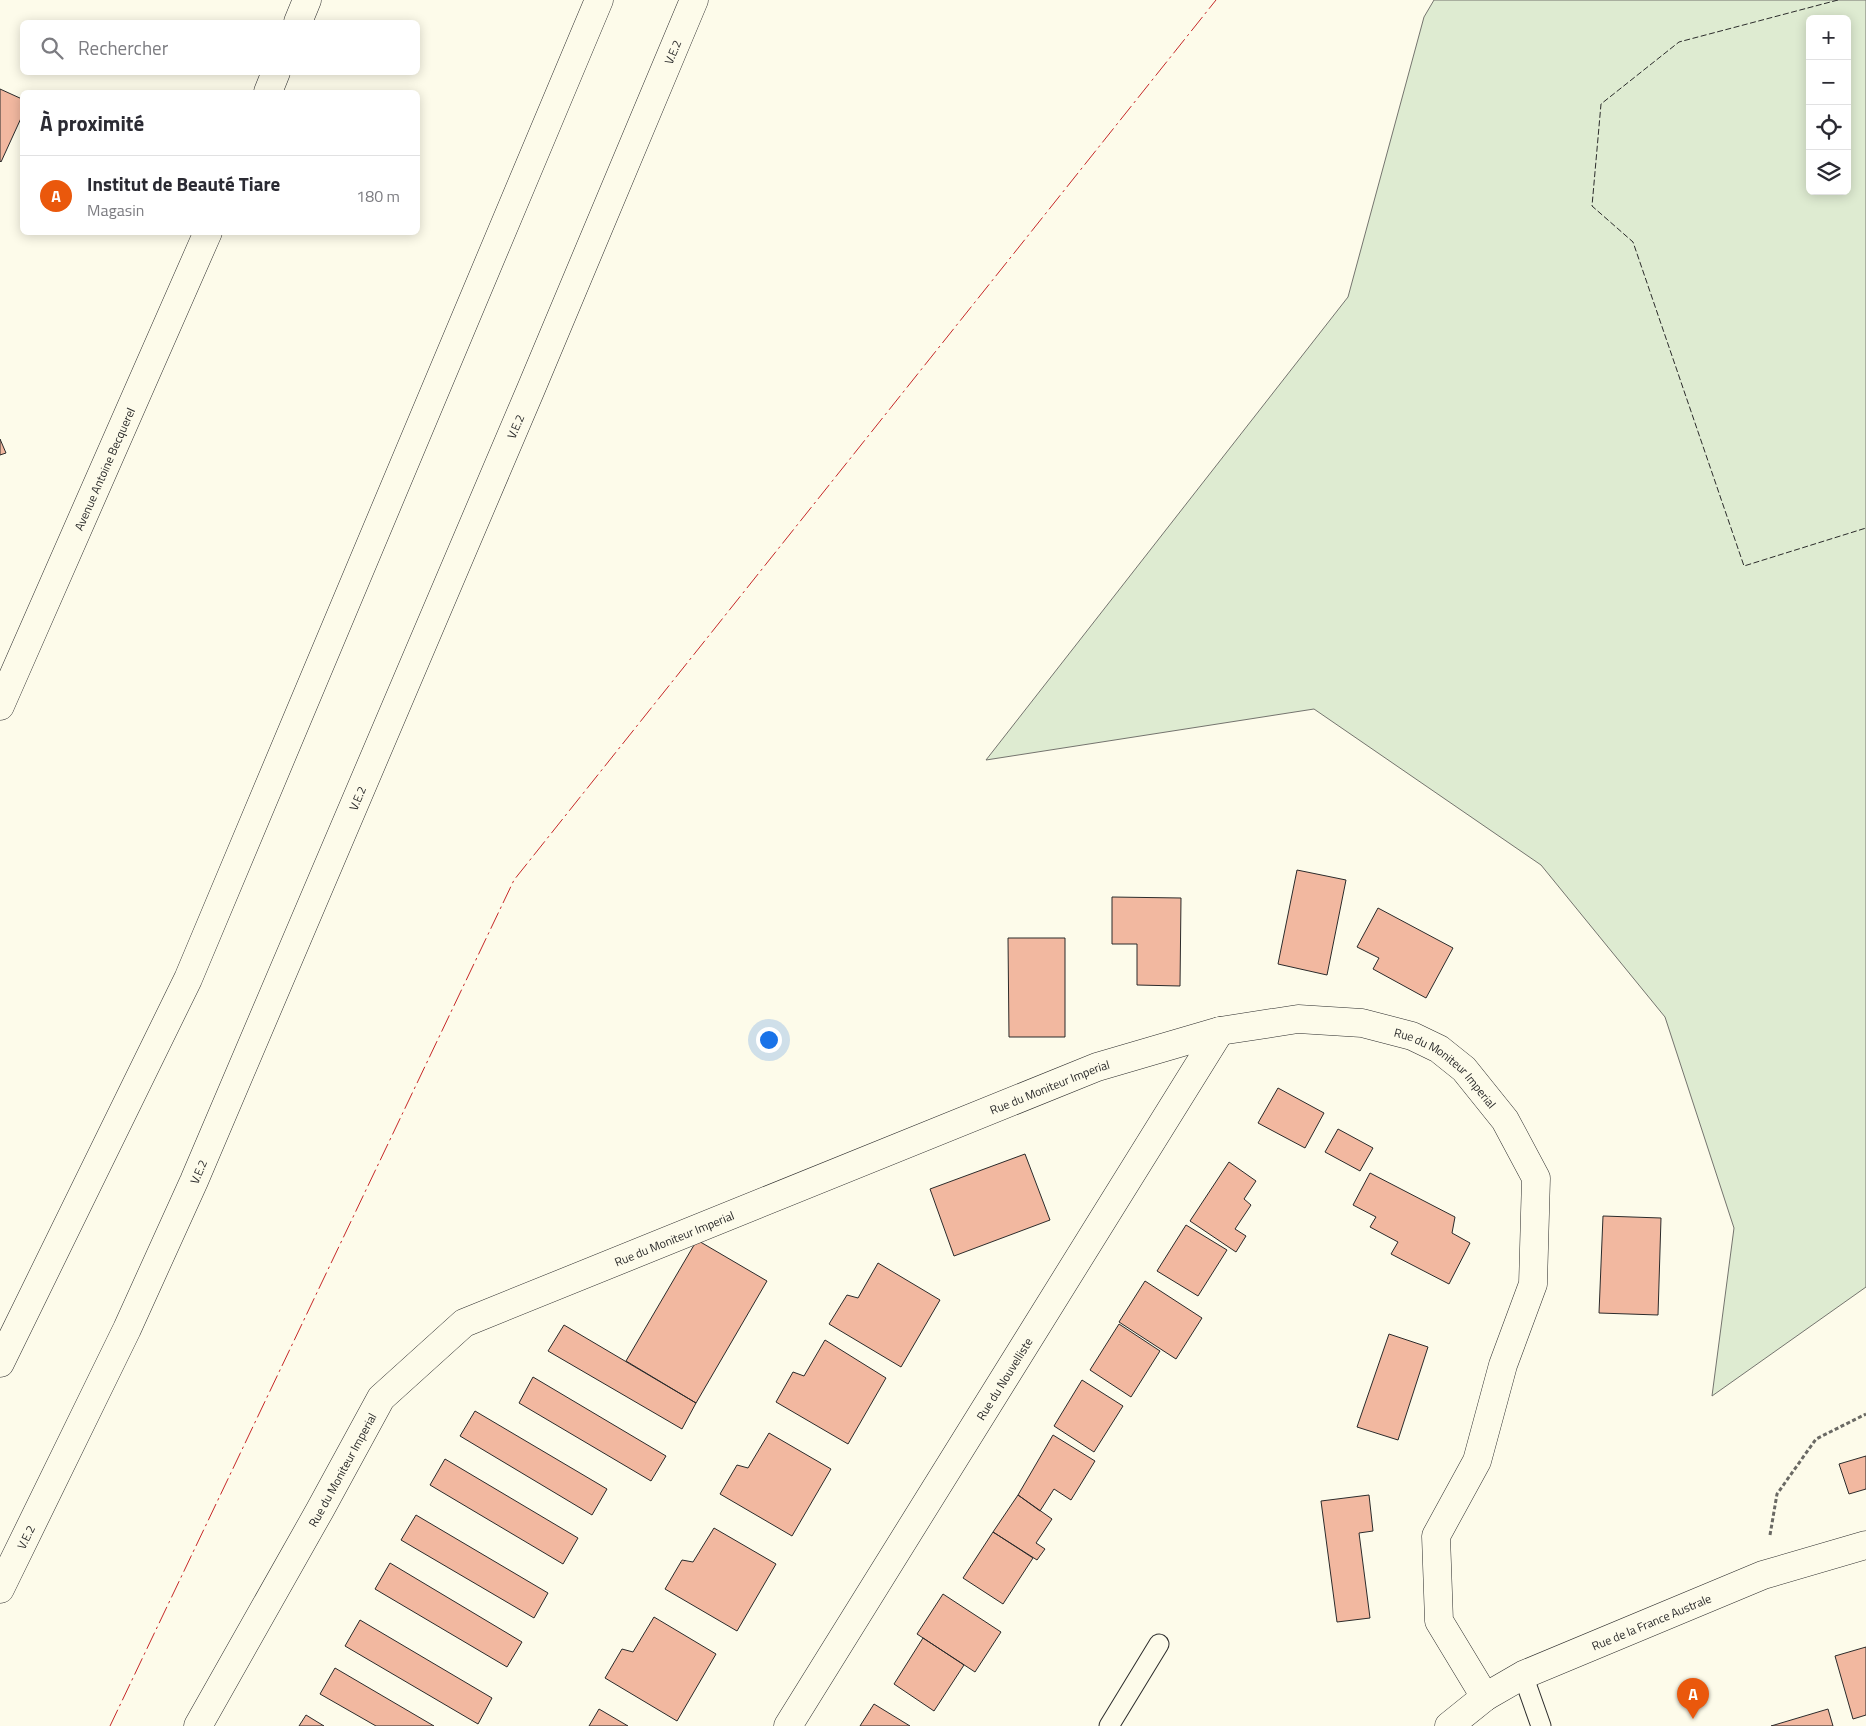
<!DOCTYPE html>
<html lang="fr">
<meta charset="utf-8">
<style>
body{margin:0;font-family:"Titillium Web",sans-serif;background:#f7f7f7;color:#2b2b33}
.controls{position:absolute;right:15px;top:15px;display:grid;overflow:hidden;border-radius:8px;box-shadow:0 2px 12px #0003}
.controls button{width:45px;height:45px;display:grid;place-items:center;padding:0;border:0;border-bottom:1px solid #e1e1e2;background:#fff;color:#2b2b33;font:25px sans-serif}
.you{position:absolute;left:768px;top:1039px;width:18px;height:18px;margin:-12px;border:4px solid #fff;border-radius:50%;background:#1a73e8;box-shadow:0 0 0 8px #1a73e833}
.badge{display:grid;place-items:center;width:32px;height:32px;border-radius:50%;background:#ea580c;color:#fff;font-size:16px;font-weight:700}
.pin{position:absolute;translate:-50% -41px;filter:drop-shadow(0 1px 2px #0008)}
.pin::after{content:'';position:absolute;top:26px;width:18px;height:15px;background:inherit;clip-path:polygon(0 0,100% 0,50% 100%)}
.list{margin:0;padding:0;list-style:none}
h2{display:flex;justify-content:space-between;align-items:center;height:65px;margin:0;padding:0 20px;font-size:21px}
h2 small{font-size:16px;font-weight:400;color:#7c7c81}
.list li{display:grid;grid-template-columns:32px 1fr auto;gap:15px;align-items:center;box-sizing:border-box;height:80px;padding:0 20px;border-top:1px solid #e1e1e2}
.list b{display:block;font-size:19px;white-space:nowrap}
.list p{margin:0;font-size:16px;white-space:nowrap;color:#7c7c81}
.list em{font-size:16px;font-style:normal;color:#7c7c81}
.icon{flex:none;width:28px;height:28px;fill:none;stroke:currentColor;stroke-width:2;stroke-linecap:round;stroke-linejoin:round}
.map{position:relative;flex:none;width:1866px;height:1726px;overflow:hidden}
.search{position:absolute;background:#fff;box-shadow:0 2px 12px #0003;left:20px;top:20px;width:400px;height:55px;display:flex;align-items:center;gap:12px;box-sizing:border-box;padding:0 18px;border-radius:8px;color:#7c7c81;font-size:19px}
.panel{position:absolute;background:#fff;box-shadow:0 2px 12px #0003;left:20px;top:90px;width:400px;height:145px;border-radius:8px}
.map>svg:first-child{display:block}
.green{fill:#deebd1;stroke:#74746e;fill-rule:evenodd}
.building{fill:#f2b8a0;stroke:#2b2b2b}
.lines{fill:none;stroke-linecap:round;stroke-linejoin:round}
.service-casing{stroke:#2b2b2b;stroke-width:21}
.minor-casing{stroke:#2b2b2b;stroke-width:29}
.tertiary-casing{stroke:#2b2b2b;stroke-width:29}
.trunk-casing{stroke:#2b2b2b;stroke-width:29}
.path{stroke:#6a6964;stroke-width:3;stroke-dasharray:4 2.5;stroke-linecap:butt}
.service{stroke:#fdfbea;stroke-width:19}
.minor{stroke:#fdfbea;stroke-width:28}
.tertiary{stroke:#fdfbea;stroke-width:28}
.trunk{stroke:#fdfbea;stroke-width:28}
.fence{stroke:#2b2b2b;stroke-width:1;stroke-dasharray:6 2.5;stroke-linecap:butt}
.power{stroke:#c62828;stroke-width:1;stroke-dasharray:18 4 2.5 4;stroke-linecap:butt}
.labels{text-anchor:middle;dominant-baseline:central;stroke-width:4;stroke-linejoin:round;paint-order:stroke}
.street-label{font-size:12px;fill:#2b2b2b;stroke:#fdfbea}
</style>
<div class="map">
<svg width="1866" height="1726" viewBox="0 0 1866 1726">
<rect width="100%" height="100%" fill="#fdfbea"/>
<path class="green" d="M1434,0H1866V1287L1712,1396L1734,1228L1665,1017L1541,865L1314,709L986,760L1348,297L1424,17ZM1810,19H1847V191H1810Z"/>
<path class="building" d="M0,89L22,99V116L1,162L0,161Z
M0,439L6,453L0,455Z
M1297,870L1346,880L1327,975L1278,964Z
M1112,897L1181,898L1180,986L1137,985V944H1112Z
M1378,908L1453,948L1426,998L1373,969L1379,958L1357,947Z
M1008,938H1065V1037H1009Z
M1278,1088L1324,1113L1305,1148L1258,1123Z
M1338,1129L1373,1148L1360,1171L1325,1152Z
M1025,1154L1050,1220L954,1256L930,1189Z
M1229,1162L1256,1181L1244,1199L1251,1205L1235,1229L1246,1236L1236,1252L1190,1221Z
M1370,1173L1455,1217L1452,1233L1470,1243L1449,1284L1391,1254L1398,1242L1370,1227L1376,1217L1353,1205Z
M1603,1216L1661,1218L1658,1315L1599,1313Z
M1186,1225L1227,1250L1198,1296L1157,1271Z
M697,1240L767,1281L696,1403L626,1361Z
M878,1263L940,1300L901,1367L829,1324L847,1295L858,1298Z
M1145,1281L1202,1318L1176,1359L1119,1322Z
M1119,1324L1160,1351L1131,1397L1090,1370Z
M564,1325L696,1403L682,1429L548,1351Z
M1389,1334L1428,1347L1398,1440L1357,1427Z
M825,1340L886,1378L848,1444L776,1402L793,1372L804,1376Z
M533,1377L666,1456L651,1481L519,1403Z
M1082,1380L1123,1406L1094,1452L1054,1426Z
M475,1411L607,1489L592,1515L460,1436Z
M769,1433L831,1469L792,1536L720,1494L737,1465L748,1468Z
M1053,1435L1095,1461L1071,1500L1054,1489L1040,1511L1018,1495Z
M1866,1456V1489L1849,1494L1839,1464Z
M445,1459L578,1538L563,1564L430,1485Z
M1018,1495L1052,1519L1036,1543L1045,1549L1037,1560L993,1532Z
M1369,1495L1373,1531L1359,1533L1370,1618L1337,1622L1321,1501Z
M416,1515L548,1593L534,1618L401,1540Z
M714,1528L776,1564L737,1631L665,1589L682,1560L693,1562Z
M993,1532L1033,1558L1003,1604L963,1578Z
M390,1563L522,1642L507,1667L375,1589Z
M943,1594L1001,1632L975,1672L917,1634Z
M654,1617L716,1654L677,1721L605,1678L622,1649L633,1652Z
M360,1620L492,1698L478,1724L345,1646Z
M923,1638L964,1665L934,1711L894,1684Z
M1866,1647V1715L1853,1719L1835,1656Z
M335,1668L434,1726H376L320,1694Z
M874,1704L910,1726H860Z
M599,1709L628,1726H589Z
M1828,1709L1833,1726H1771Z
M306,1715L324,1726H299Z"/>
<g class="lines">
<g class="service-casing">
<path id="service" d="M1523,1675L1541,1726
M1109,1726L1159,1644"/>
</g>
<g class="minor-casing">
<g id="minor">
<path id="s1" d="M198,1726L320,1510L381,1398L464,1323L1097,1067L1220,1031L1298,1019L1362,1023L1412,1036L1439,1049L1464,1069L1505,1120L1536,1178L1533,1284L1503,1365L1477,1461L1436,1536L1439,1621L1485,1697"/>
<path id="s2" d="M788,1726L1220,1031"/>
<path id="s3" d="M1449,1726L1485,1697L1523,1675L1763,1575L1866,1545"/>
</g>
</g>
<g class="tertiary-casing">
<g id="tertiary">
<path d="M298,22L307,0"/>
<path d="M268,92L276,72"/>
<path id="s4" d="M0,706L208,232"/>
</g>
</g>
<g class="trunk-casing">
<g id="trunk">
<path d="M0,1363L188,979L599,0"/>
<path id="s5" d="M0,1589L127,1329L194,1181L531,389L694,0"/>
</g>
</g>
<path class="path" d="M1770,1535L1777,1494L1816,1439L1866,1414"/>
<use href="#service" class="service"/>
<use href="#minor" class="minor"/>
<use href="#tertiary" class="tertiary"/>
<use href="#trunk" class="trunk"/>
<path class="fence" d="M1838,0L1679,42L1601,104L1592,206L1633,242L1744,566L1866,528"/>
<path class="power" d="M110,1726L514,880L1216,0"/>
</g>
<g class="labels">
<g class="street-label">
<text stroke="none"><textPath href="#s5" startOffset="1678">V.E.2</textPath></text>
<text stroke="none"><textPath href="#s5" startOffset="1272">V.E.2</textPath></text>
<text stroke="none"><textPath href="#s4" startOffset="259">Avenue Antoine Becquerel</textPath></text>
<text stroke="none"><textPath href="#s5" startOffset="868">V.E.2</textPath></text>
<text stroke="none"><textPath href="#s1" startOffset="1539">Rue du Moniteur Imperial</textPath></text>
<text stroke="none"><textPath href="#s1" startOffset="1119">Rue du Moniteur Imperial</textPath></text>
<text stroke="none"><textPath href="#s5" startOffset="462">V.E.2</textPath></text>
<text stroke="none"><textPath href="#s1" startOffset="714">Rue du Moniteur Imperial</textPath></text>
<text stroke="none"><textPath href="#s2" startOffset="409">Rue du Nouvelliste</textPath></text>
<text stroke="none"><textPath href="#s1" startOffset="294">Rue du Moniteur Imperial</textPath></text>
<text stroke="none"><textPath href="#s5" startOffset="58">V.E.2</textPath></text>
<text stroke="none"><textPath href="#s3" startOffset="229">Rue de la France Australe</textPath></text>
</g>
</g>
</svg>
<div class="controls">
<button>+</button>
<button>−</button>
<button><svg class="icon" aria-label="locate" viewBox="0 0 24 24"><circle cx="12" cy="12" r="6"/><path d="M12 2v4M12 18v4M2 12h4M18 12h4"/></svg></button>
<button><svg class="icon" aria-label="layers" viewBox="0 0 24 24"><path d="M12 4l9 5-9 5-9-5zM3 14l9 5 9-5"/></svg></button>
</div>
<div class="you"></div>
<div class="pin badge" style="left:1693px;top:1719px">A</div>
<div class="search"><svg class="icon" aria-label="search" viewBox="0 0 24 24"><circle cx="10" cy="10" r="6"/><path d="M15 15l6 6"/></svg>Rechercher</div>
<section class="panel">
<h2>À proximité<small></small></h2>
<ul class="list">
<li><span class="badge">A</span><div><b>Institut de Beauté Tiare</b><p>Magasin</p></div><em>180 m</em></li>
</ul>
</section>
</div>
